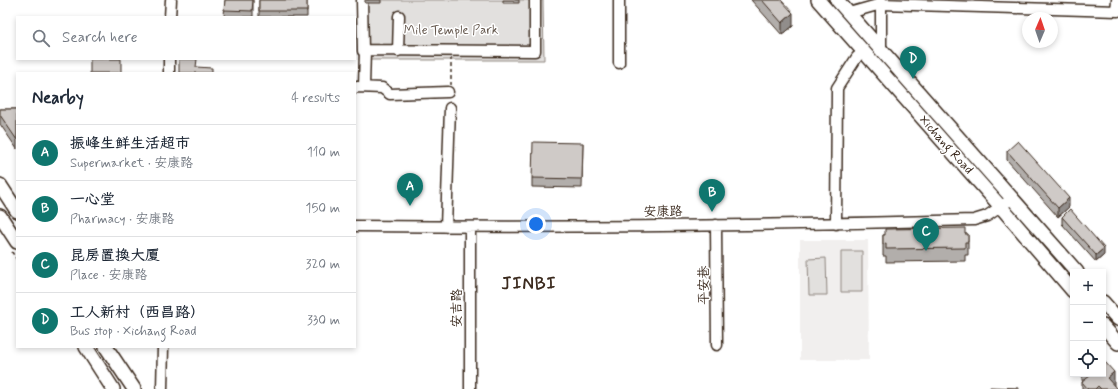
<!DOCTYPE html>
<meta charset="utf-8">
<style>
body{margin:0;font-family:Mynerve,"LXGW WenKai TC",sans-serif;background:#f6f6f7;color:#1f2937}
.controls{position:absolute;right:12px;bottom:12px;display:grid;overflow:hidden;border-radius:0px;box-shadow:0 2px 6px #0003}
.controls button{width:36px;height:36px;display:grid;place-items:center;padding:0;border:0;border-bottom:1px solid #e0e1e3;background:#fff;color:#1f2937;font:20px sans-serif}
.compass{position:absolute;left:1022px;top:12px;width:36px;height:36px;border-radius:50%;background:#fff;box-shadow:0 2px 6px #0003;rotate:2deg}
.you{position:absolute;left:536px;top:224px;width:14px;height:14px;margin:-10px;border:3px solid #fff;border-radius:50%;background:#1a73e8;box-shadow:0 0 0 6px #1a73e833}
.badge{display:grid;place-items:center;width:26px;height:26px;border-radius:50%;background:#0f766e;color:#fff;font-size:13px;font-weight:700}
.pin{position:absolute;translate:-50% -33px;filter:drop-shadow(0 1px 2px #0008)}
.pin::after{content:'';position:absolute;top:21px;width:14px;height:12px;background:inherit;clip-path:polygon(0 0,100% 0,50% 100%)}
.list{margin:0;padding:0;list-style:none}
h2{display:flex;justify-content:space-between;align-items:center;height:52px;margin:0;padding:0 16px;font-size:17px}
h2 small{font-size:13px;font-weight:400;color:#747a83}
.list li{display:grid;grid-template-columns:26px 1fr auto;gap:12px;align-items:center;box-sizing:border-box;height:56px;padding:0 16px;border-top:1px solid #e0e1e3}
.list b{display:block;font-size:15px;white-space:nowrap}
.list p{margin:0;font-size:13px;white-space:nowrap;color:#747a83}
.list em{font-size:13px;font-style:normal;color:#747a83}
.icon{flex:none;width:22px;height:22px;fill:none;stroke:currentColor;stroke-width:2;stroke-linecap:round;stroke-linejoin:round}
.map{position:relative;flex:none;width:1118px;height:389px;overflow:hidden}
.search{position:absolute;background:#fff;box-shadow:0 2px 6px #0003;left:16px;top:16px;width:340px;height:44px;display:flex;align-items:center;gap:10px;box-sizing:border-box;padding:0 14px;border-radius:0px;color:#747a83;font-size:15px}
.panel{position:absolute;background:#fff;box-shadow:0 2px 6px #0003;left:16px;top:72px;width:340px;height:276px;border-radius:0px}
.map>svg:first-child{display:block}
.built{fill:#f1efee}
.green{fill:#e2e0de;stroke:#8e857e}
.lines{fill:none;stroke-linecap:round;stroke-linejoin:round}
.minor-casing{stroke:#3b2a1e;stroke-width:13}
.major-casing{stroke:#3b2a1e;stroke-width:16}
.path{stroke:#3b2a1e;stroke-width:1.5;stroke-dasharray:3 3;stroke-linecap:butt}
.minor{stroke:#fff;stroke-width:10}
.major{stroke:#fff;stroke-width:13}
.wall{fill:#b2aeab;stroke:#3b2a1e}
.shaded-wall{fill:#918d8b;stroke:#3b2a1e}
.building{fill:#cfcac7;stroke:#3b2a1e}
.labels{text-anchor:middle;dominant-baseline:central;stroke-width:3;stroke-linejoin:round;paint-order:stroke}
.park-label{font-size:13px;fill:#65584e;stroke:#fff}
.street-label{font-size:13px;fill:#3b2a1e;stroke:#fff}
.district-label{font-size:17px;font-weight:bold;letter-spacing:1px;fill:#3b2a1e;stroke:#fff}
</style>
<div class="map">
<svg width="1118" height="389" viewBox="0 0 1118 389">
<rect width="100%" height="100%" fill="#fff"/>
<filter id="ink" filterUnits="userSpaceOnUse"><feTurbulence type="fractalNoise" baseFrequency=".025" numOctaves="2"/><feDisplacementMap in="SourceGraphic" scale="8" xChannelSelector="R" yChannelSelector="G"/><feConvolveMatrix kernelMatrix="1 2 1 2 8 2 1 2 1" color-interpolation-filters="sRGB"/></filter>
<g filter="url(#ink)">
<path class="built" d="M800,240H868L869,360H800Z"/>
<path class="green" d="M360,0H543L544,60H359Z
M841,251H862V292H841Z
M826,258L827,295H809L808,259Z"/>
<g class="lines">
<g class="minor-casing">
<path id="minor" d="M362,0L363,51L365,50L364,87
M1116,11L1117,0
M849,13L881,4L1118,11
M170,17L171,0
M881,49V0
M365,50L535,51V0
M398,51L399,16
M619,63V0
M169,73V59
M355,88L357,87L382,88L390,94L448,92
M836,224L837,88L857,57L863,52
M716,225L717,345
M355,226C561,228 768,226 974,220L987,216L1006,203
M446,227L450,108
M162,389L163,347
M470,389V227"/>
</g>
<g class="major-casing">
<path id="major" d="M818,0L1001,207L1073,291
M837,0L1077,272
M0,185L17,211
M0,216L17,242
M1103,302L1118,319
M1103,326L1118,343
M86,347L113,389
M106,347L134,389"/>
</g>
<path class="path" d="M451,85V58
M12,252L17,260"/>
<use href="#minor" class="minor"/>
<use href="#major" class="major"/>
</g>
<path class="wall" d="M225,0H253V17H224Z
M259,0H307V17H259Z
M365,0H381V3H365Z
M503,0H519V3H503Z
M751,0H781L793,26L782,35Z
M0,109H17V149L0,124Z
M583,143L582,188L532,187V178Z
M1007,151L1069,207L1058,217L1007,160Z
M1062,217L1104,255L1096,262L1062,224Z
M968,234V255H965V261L886,262V256H883V235Z
M1082,374H1103L1114,385V386L1117,389H1082V382H1083L1082,380Z"/>
<path class="shaded-wall" d="M793,13V26L782,35V23Z
M1069,198V207L1058,217V208Z
M1104,248V255L1096,262V255Z
M1114,372V385L1110,389L1107,378Z"/>
<path class="building" d="M225,0H253L252,11L224,10Z
M259,0H307V11H259Z
M762,0H781L793,13L782,23Z
M90,59H121V73H90Z
M179,59H197L196,67L212,68V73H179Z
M0,109H17V140L0,115Z
M1018,141L1069,198L1058,208L1007,151Z
M533,142L583,143L582,179L532,178Z
M1070,209L1104,248L1096,255L1062,217Z
M965,228V234H968V242H965V248L886,249V243L883,244V235H885V229Z
M1105,362L1114,372L1107,378L1117,389H1101L1098,386L1095,389H1088L1082,382L1090,376L1088,374H1103V364Z
M990,387L1019,388V389H990Z"/>
</g>
<g class="labels">
<g class="park-label">
<text x="451" y="30">Mile Temple Park</text>
</g>
<g class="street-label">
<text transform="translate(946 145) rotate(48)">Xichang Road</text>
<text transform="translate(663 212) rotate(-1)">安康路</text>
<text transform="translate(704 285) rotate(-90)">平安巷</text>
<text transform="translate(457 308) rotate(-90)">安吉路</text>
</g>
<g class="district-label">
<text x="529" y="284">JINBI</text>
</g>
</g>
</svg>
<div class="controls">
<button>+</button>
<button>−</button>
<button><svg class="icon" aria-label="locate" viewBox="0 0 24 24"><circle cx="12" cy="12" r="6"/><path d="M12 2v4M12 18v4M2 12h4M18 12h4"/></svg></button>
</div>
<svg class="compass" viewBox="-18 -18 36 36"><path d="M0-13l5 13h-10z" fill="#e53935"/><path d="M0 13l5-13h-10z" fill="#747a83"/></svg>
<div class="you"></div>
<div class="pin badge" style="left:410px;top:206px">A</div>
<div class="pin badge" style="left:712px;top:212px">B</div>
<div class="pin badge" style="left:926px;top:251px">C</div>
<div class="pin badge" style="left:913px;top:79px">D</div>
<div class="search"><svg class="icon" aria-label="search" viewBox="0 0 24 24"><circle cx="10" cy="10" r="6"/><path d="M15 15l6 6"/></svg>Search here</div>
<section class="panel">
<h2>Nearby<small>4 results</small></h2>
<ul class="list">
<li><span class="badge">A</span><div><b>振峰生鲜生活超市</b><p>Supermarket · 安康路</p></div><em>110 m</em></li>
<li><span class="badge">B</span><div><b>一心堂</b><p>Pharmacy · 安康路</p></div><em>150 m</em></li>
<li><span class="badge">C</span><div><b>昆房置换大厦</b><p>Place · 安康路</p></div><em>320 m</em></li>
<li><span class="badge">D</span><div><b>工人新村（西昌路）</b><p>Bus stop · Xichang Road</p></div><em>330 m</em></li>
</ul>
</section>
</div>
